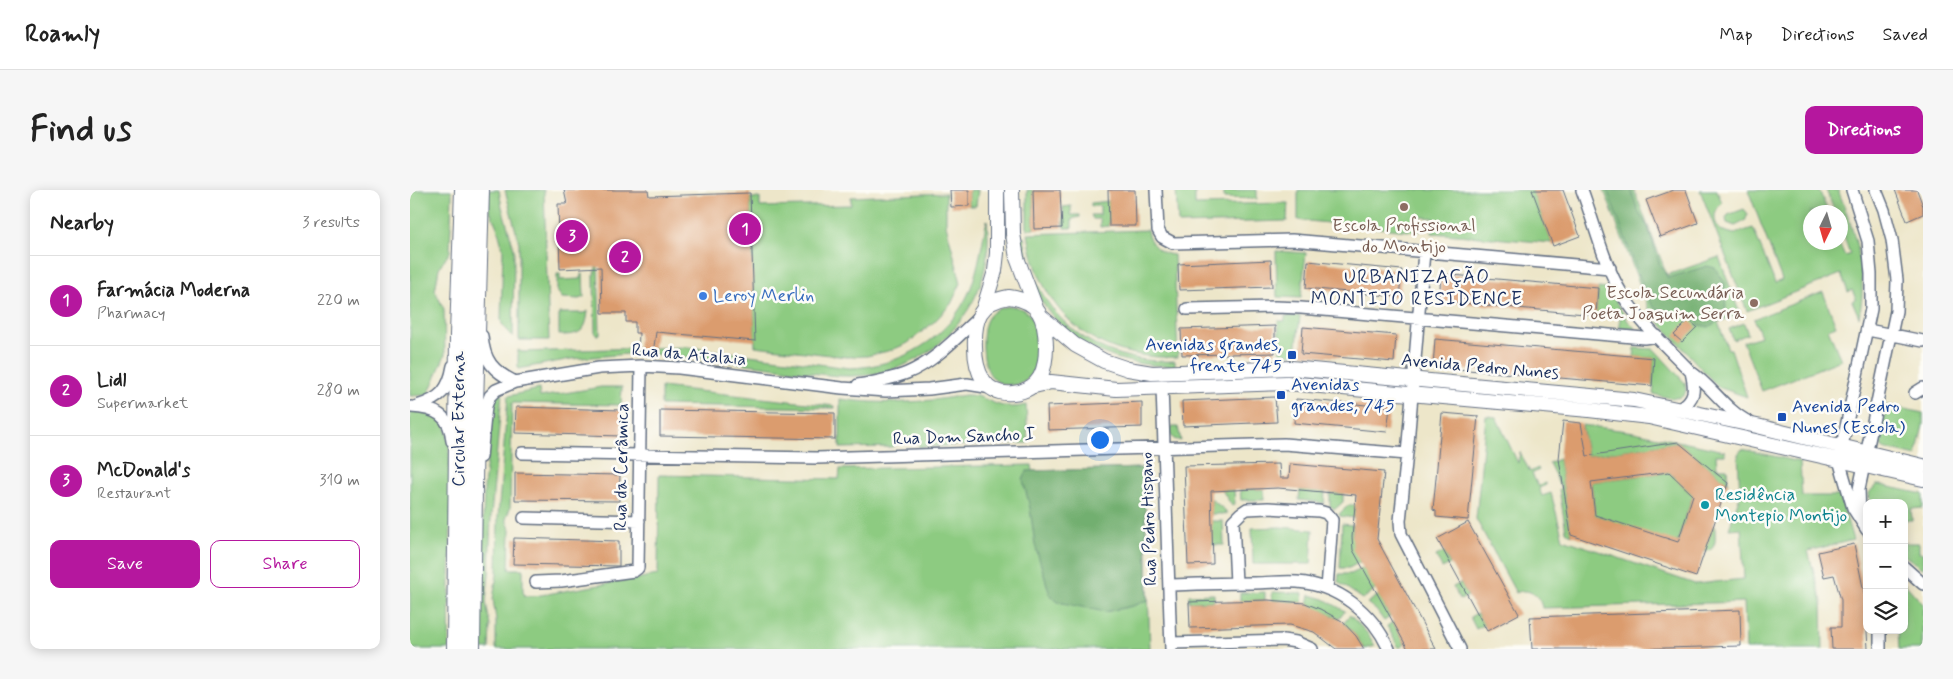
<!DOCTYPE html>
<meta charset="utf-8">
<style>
body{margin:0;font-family:Mynerve,sans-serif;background:#f6f6f6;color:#222}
.controls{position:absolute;right:15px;bottom:15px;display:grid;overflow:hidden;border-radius:10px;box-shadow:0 2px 12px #0003}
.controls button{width:45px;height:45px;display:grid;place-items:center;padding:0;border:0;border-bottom:1px solid #e0e0e0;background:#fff;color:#222;font:25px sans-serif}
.compass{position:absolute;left:1393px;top:15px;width:45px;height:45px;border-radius:50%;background:#fff;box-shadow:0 2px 12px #0003;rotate:185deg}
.you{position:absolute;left:689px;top:249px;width:18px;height:18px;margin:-12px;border:4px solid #fff;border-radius:50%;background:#1a73e8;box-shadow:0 0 0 8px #1a73e833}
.badge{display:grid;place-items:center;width:32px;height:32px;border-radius:50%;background:#b5179e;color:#fff;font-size:16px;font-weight:700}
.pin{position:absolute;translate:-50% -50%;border:2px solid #fff;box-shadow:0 1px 5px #0006}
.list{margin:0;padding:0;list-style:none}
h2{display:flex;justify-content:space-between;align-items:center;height:65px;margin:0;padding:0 20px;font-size:21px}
h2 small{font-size:16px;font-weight:400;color:#767676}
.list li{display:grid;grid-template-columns:32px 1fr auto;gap:15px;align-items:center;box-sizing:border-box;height:90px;padding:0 20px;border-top:1px solid #e0e0e0}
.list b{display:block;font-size:19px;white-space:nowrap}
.list p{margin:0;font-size:16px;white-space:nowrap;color:#767676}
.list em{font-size:16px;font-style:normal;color:#767676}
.actions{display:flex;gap:10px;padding:15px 20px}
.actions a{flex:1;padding:11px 0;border:1px solid #b5179e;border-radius:10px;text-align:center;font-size:18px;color:#b5179e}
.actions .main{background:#b5179e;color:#fff}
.icon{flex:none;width:28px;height:28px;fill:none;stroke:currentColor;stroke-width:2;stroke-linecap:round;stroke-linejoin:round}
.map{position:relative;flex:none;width:1513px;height:459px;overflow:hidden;border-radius:10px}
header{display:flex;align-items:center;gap:30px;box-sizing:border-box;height:70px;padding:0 25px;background:#fff;border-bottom:1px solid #e0e0e0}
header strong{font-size:24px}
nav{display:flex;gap:28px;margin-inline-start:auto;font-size:18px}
.intro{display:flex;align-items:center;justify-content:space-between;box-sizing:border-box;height:120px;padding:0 30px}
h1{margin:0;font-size:35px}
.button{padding:12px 22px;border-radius:10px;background:#b5179e;color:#fff;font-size:18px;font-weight:700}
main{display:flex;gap:30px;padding:0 30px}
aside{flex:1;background:#fff;border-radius:10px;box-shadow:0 2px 12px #0003}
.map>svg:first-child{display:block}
.green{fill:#8dcb81;stroke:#547d70}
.forest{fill:#72af6f;stroke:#466f66}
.building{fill:#db9c6e;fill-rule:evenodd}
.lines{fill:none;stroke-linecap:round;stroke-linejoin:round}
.minor-casing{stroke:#646f83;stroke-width:14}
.tertiary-casing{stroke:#646f83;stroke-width:16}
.primary-casing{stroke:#646f83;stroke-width:20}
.minor{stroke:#fff;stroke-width:11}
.tertiary{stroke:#fff;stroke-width:14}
.primary{stroke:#fff;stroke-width:18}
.education-dot{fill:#8d6e63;stroke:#fdfcf7;stroke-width:2}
.shop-dot{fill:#3f7fe0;stroke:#fdfcf7;stroke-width:2}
.transit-dot{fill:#1a4fb4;stroke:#fdfcf7;stroke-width:2}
.culture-dot{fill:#0f9aa8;stroke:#fdfcf7;stroke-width:2}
.labels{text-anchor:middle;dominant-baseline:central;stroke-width:5;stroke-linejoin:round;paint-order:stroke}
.education-label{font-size:18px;fill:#785e54;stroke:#fdfcf7}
.shop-label{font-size:18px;fill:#366cbe;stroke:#fdfcf7;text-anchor:start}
.transit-label{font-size:18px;fill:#164399;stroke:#fdfcf7;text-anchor:start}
.street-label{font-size:18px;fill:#1b2f5e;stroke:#fdfcf7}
.culture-label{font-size:18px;fill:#0d838f;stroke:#fdfcf7;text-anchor:start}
.neighbourhood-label{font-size:19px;letter-spacing:1px;fill:#1b2f5e;stroke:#fdfcf7}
</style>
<header>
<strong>Roamly</strong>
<nav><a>Map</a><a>Directions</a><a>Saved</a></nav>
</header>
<div class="intro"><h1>Find us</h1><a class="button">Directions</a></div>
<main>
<aside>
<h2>Nearby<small>3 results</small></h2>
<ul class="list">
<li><span class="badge">1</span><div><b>Farmácia Moderna</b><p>Pharmacy</p></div><em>220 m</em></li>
<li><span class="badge">2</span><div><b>Lidl</b><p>Supermarket</p></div><em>280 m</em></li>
<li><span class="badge">3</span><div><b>McDonald's</b><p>Restaurant</p></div><em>310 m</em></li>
</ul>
<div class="actions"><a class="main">Save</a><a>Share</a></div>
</aside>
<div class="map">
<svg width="1513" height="459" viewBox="0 0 1513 459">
<rect width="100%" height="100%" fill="#fdfcf7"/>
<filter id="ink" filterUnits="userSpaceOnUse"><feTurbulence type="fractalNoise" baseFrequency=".02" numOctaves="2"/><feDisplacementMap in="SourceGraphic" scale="10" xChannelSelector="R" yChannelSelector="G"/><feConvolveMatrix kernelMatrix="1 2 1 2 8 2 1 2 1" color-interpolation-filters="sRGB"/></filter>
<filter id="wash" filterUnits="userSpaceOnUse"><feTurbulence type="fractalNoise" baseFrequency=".0096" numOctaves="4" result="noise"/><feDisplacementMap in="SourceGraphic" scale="20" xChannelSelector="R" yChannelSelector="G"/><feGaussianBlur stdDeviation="1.12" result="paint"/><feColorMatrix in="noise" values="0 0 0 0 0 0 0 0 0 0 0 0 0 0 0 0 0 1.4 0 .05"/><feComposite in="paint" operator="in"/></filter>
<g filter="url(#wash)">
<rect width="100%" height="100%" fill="#ede6c9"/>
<path class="green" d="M0,0H41L42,4L40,62L29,78L25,101L34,119L35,165L18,205L0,206Z
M79,0H89L92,17L104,59L103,147L92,134L91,129L93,60L87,37L79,19Z
M95,0H134L139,150H109V53Z
M559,0H568L566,16H559Z
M617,0H623L624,39H617Z
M766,0H785V15L878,13L877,31L768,34Z
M814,0H847V9L814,8Z
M888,0H1122L1142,53L1022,43L1024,28L1011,27L1009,42L888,30Z
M1194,0H1224L1257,85L1309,67L1330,124L1308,132L1318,159H1321L1337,207L1308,197L1240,122Z
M1290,0H1307L1312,13C1303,21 1303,31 1310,40L1324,44L1343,38L1365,93L1372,90L1338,0H1409L1418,22H1400V52L1429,53L1435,66L1440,64L1431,38L1430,22H1425L1416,0H1428C1444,40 1459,84 1449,127L1442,111L1446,109L1442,100L1438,102L1431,84L1337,121Z
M536,3V35L551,93L541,114L524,132L498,153L482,160L457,166L437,167L345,156L340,8H350V17L441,15V7Z
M699,11V36L690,37V29H683L681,25H690V16H681V13Z
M661,16V25H670V27L662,29V38H654L653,17Z
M1334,19L1338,24L1335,31L1325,36L1317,33L1316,28L1318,25Z
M577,30C581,64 574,99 553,127C526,167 480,188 432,186C408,185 384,180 360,177C321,172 282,167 243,164V158L278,157L439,178C490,177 539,149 560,100C569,77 572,53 577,30Z
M737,40C739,54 750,64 764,65L768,167C686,171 630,124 618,44Z
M609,47H614C623,126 687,175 765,171V176C695,177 639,145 615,77C612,67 611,56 609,47Z
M866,61L896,63L891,108L867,107Z
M188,71L190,144L187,145L185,144L184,85Z
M147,84H150V90L171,89V84H173L174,107L169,109L152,108L147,101Z
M1188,98L1198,99L1218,131L1226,139L1210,138V127L1186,125Z
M1413,102L1426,136L1418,139L1431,170L1352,201L1333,152L1351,146L1344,129Z
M601,116C624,119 627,136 627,156C627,173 624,195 601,195C579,195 574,175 573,157C573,134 575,119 601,116Z
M178,121C176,143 169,145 149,145V123H174Z
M875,126H890L886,164L870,163L868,131H875Z
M1334,133L1338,144L1323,150L1319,139Z
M228,158V163L161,169L108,179V160L112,162Z
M1225,158L1244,159L1275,193C1281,215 1255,207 1243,204L1244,197L1242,196L1244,168L1224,167Z
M191,197H212L211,215L102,213L100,318L96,329L100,339L99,379H113V402L115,406H125L248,385L249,285L429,289L430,279L622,275L623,281L734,278L740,459H86V430L83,409L87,384L88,327L98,206L129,199L130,207Z
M251,197L425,216V218L251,215Z
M92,203L81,326L79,383L76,412L80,435L79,459H69L74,298L82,219L86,206Z
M555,205C579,204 586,223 616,215L618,253L509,257L508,248L487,249L485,256L482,257L430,258V209C473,215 513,213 555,205Z
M1477,215L1513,223V235L1506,266L1473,258C1466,248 1475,227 1477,215Z
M0,220L18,222L35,234L39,253L41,307L39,459H0Z
M1076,226L1086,227L1108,273L1110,262L1120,282L1128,278L1129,280L1122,284L1128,296L1135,293L1136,295L1129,298L1132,306L1141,303L1153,349L1285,394L1334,389L1331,338L1319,339L1330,305L1328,264L1332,259L1390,272L1392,306H1430L1443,350L1398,361L1412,412L1413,459H1336L1334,412L1132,418C1130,405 1118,397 1106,403L1066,329Z
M1172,235L1224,242L1315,261V265H1306L1307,278H1317L1318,293L1268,252L1177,266Z
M760,237H768L771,251L764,249L760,244Z
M1149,269L1161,345L1156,341L1149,299L1151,298L1139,273Z
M1259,282L1283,305L1267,353L1185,325L1181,292Z
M1466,295H1470L1513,304V318L1501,319L1502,330H1494V313H1460L1459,303Z
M854,299V310H831L830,300Z
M812,300H824L825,314L822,316Z
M890,300L915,302L914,313L889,310Z
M920,303L933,304V312L925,319L920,316Z
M801,309L816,321V324H801Z
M939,315H945L944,328L930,326L929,324Z
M801,331H813L814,355H802Z
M932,334L943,335L942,346L944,347L950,372L939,378H930Z
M1303,336L1305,337C1305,348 1308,360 1294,362Z
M870,337L903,340L901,374H843L842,338Z
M1494,353H1509V363H1513V379L1494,365Z
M1034,362L1040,374L1032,378L1026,366Z
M954,378L966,399L953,409L928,392L929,384H941Z
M1051,393L1058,406L1050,410L1043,397Z
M1494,393L1513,414L1512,459H1489L1488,440H1494Z
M855,402V410L830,411V403Z
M862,402L893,403L892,413L862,410Z
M804,404V411L779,412V405Z
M900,405L914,409L935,421L929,429L898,414Z
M969,405L980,427L974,431L966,420L957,413Z
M1067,423L1074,435L1066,439L1060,427Z
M940,425L958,444L965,456L954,459L946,446L934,433Z
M983,432L995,454L989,458L977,436Z"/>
<path class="forest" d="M1197,0H1221L1229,23L1238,37L1250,75L1258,88L1297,76L1305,78L1315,93L1316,125L1299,137L1289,135L1284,126L1265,125L1243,117L1235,102Z
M734,278L738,410L723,416L695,422L648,412L640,405L625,355L620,318L613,290L617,281Z"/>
<g id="blocks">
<path class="building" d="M154,0H238L239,6L340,3L345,151L246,142L243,164L228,163L229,143H225V132H216V123H192L191,77L150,79L148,14H157Z
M540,0H559V16L541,17Z
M623,0H650L652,38L624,39Z
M698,0H725L726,36H699Z
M1122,0H1153L1170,46L1143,56Z
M1264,0H1276L1288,33L1250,47L1236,10Z
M1485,0H1507L1513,16V24L1497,31Z
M861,70L862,97L769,100L768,74Z
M898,71L992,80L989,107L896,98Z
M1031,84L1188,98L1186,125L1029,111Z
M1279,130L1287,137L1272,152L1264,145Z
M865,136V163L772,165L771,139Z
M893,137L986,145L984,172L891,164Z
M1025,149L1244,168L1242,196L1023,177Z
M865,207L867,232L773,236L772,211Z
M886,209L980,217L977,242L884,233Z
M732,212V237L638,240L637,216Z
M106,217L211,220V246L105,243Z
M250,220L425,223V249L250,246Z
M1032,223L1068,226L1058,330L1026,327V321L1023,320Z
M1153,231L1171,233L1177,266L1268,252L1318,293L1286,387L1161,345L1149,269ZM1259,282L1283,305L1268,352L1185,325L1181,292Z
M869,274L870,288H879L880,274L974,282L967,349L1026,459H998L943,360L942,347L946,305L868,298L801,301L803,374L778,375L774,276Z
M105,283L210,285L209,311L105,310Z
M1058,332L1109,424L1077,441L1027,349Z
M104,348L209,351V376L103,374Z
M1444,354L1455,407L1458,459H1422L1421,437H1431V410L1424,385L1414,387L1408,362Z
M858,410L895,413L910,419L932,431L946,446L954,459H926L904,442L880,435L780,438L779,412Z
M1330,420L1331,456L1217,459H1122L1120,427Z"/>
</g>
</g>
<g filter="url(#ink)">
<use href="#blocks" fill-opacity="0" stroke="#646f83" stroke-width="1"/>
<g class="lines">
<g class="minor-casing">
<path id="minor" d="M746,0L748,40L752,47L763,53L882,50L1200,78
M1172,0C1184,32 1194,75 1212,104C1230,133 1257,157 1281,182C1302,196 1316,221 1339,232
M1442,0L1458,51L1461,84V119L1429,270L1443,318L1457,340
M1014,62L998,253L990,331L991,344L1050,459
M777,119L865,117L891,118L1234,148L1247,146
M1458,140L1513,151
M72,146C74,171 83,181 105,192
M448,195C465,192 482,189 497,183C524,172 546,148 567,129
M752,197L761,459
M1505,203L1513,198
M7,216C30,209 39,200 43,176
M1,217C25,218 40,225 42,251
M1269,219C1286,209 1285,199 1281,182
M112,263L407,268L874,254L997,264
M71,267L76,216L80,206L86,200L105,192L189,178L231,176L269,178L432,198L476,201L519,199L557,194L582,198
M1450,327L1449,299L1486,121L1487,90L1482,50L1474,20L1466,0
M114,328L229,331
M1494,377L1513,394
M126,392L151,391L224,381L228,378L231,176
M826,393L823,331L831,323L837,319L858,318L909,321L916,323L922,330L917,399
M759,395C788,394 816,393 844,393C858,393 873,391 887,392C928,395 962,422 979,459
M1470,440V459
M761,453L873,450L886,452L902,459"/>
</g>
<g class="tertiary-casing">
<path id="tertiary" d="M602,0L603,44L607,68L626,118
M599,107C630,111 635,128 636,156C636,179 631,200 603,203C574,206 565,180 565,157C564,129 569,112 599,107Z
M573,120L585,81L587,63V0
M632,127L665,155L694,171L718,179L742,183L881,178L1224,210L1347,236L1513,276
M620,197L641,192L706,199L877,193L1179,220L1239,227L1513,289"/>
</g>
<g class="primary-casing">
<path id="primary" d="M46,459L49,145L54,0
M61,459L64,216L70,0"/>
</g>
<use href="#minor" class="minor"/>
<use href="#tertiary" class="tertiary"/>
<use href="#primary" class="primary"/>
</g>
</g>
<g class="education-dot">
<circle cx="994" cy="17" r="5"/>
<circle cx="1344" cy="113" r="5"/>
</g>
<circle class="shop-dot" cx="293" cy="106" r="5"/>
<g class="transit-dot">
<rect x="877" y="160" width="10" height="10" rx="2.5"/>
<rect x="866" y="200" width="10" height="10" rx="2.5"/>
<rect x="1367" y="222" width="10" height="10" rx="2.5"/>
</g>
<circle class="culture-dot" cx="1295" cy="315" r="5"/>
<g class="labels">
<g class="education-label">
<text x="994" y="36">Escola Profissional<tspan x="994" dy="21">do Montijo</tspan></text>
<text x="1334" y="103" text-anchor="end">Escola Secundária<tspan x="1334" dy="21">Poeta Joaquim Serra</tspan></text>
</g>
<g class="shop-label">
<text x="303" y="106">Leroy Merlin</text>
</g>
<g class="transit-label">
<text x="872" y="155" text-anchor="end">Avenidas grandes,<tspan x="872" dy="21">frente 745</tspan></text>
<text x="881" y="195">Avenidas<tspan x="881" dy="21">grandes, 745</tspan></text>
<text x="1382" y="217">Avenida Pedro<tspan x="1382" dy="21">Nunes (Escola)</tspan></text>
</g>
<g class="street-label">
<text transform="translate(279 165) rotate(5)">Rua da Atalaia</text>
<text transform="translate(1070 177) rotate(5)">Avenida Pedro Nunes</text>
<text transform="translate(49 229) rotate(-90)">Circular Externa</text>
<text transform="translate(554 247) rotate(-2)">Rua Dom Sancho I</text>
<text transform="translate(212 277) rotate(-89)">Rua da Cerâmica</text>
<text transform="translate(739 329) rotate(-92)">Rua Pedro Hispano</text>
</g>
<g class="culture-label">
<text x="1305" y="305">Residência<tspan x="1305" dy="21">Montepio Montijo</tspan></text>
</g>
<g class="neighbourhood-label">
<text x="1007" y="87">URBANIZAÇÃO<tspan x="1007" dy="22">MONTIJO RESIDENCE</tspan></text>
</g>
</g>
</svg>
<div class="controls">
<button>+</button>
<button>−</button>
<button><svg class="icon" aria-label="layers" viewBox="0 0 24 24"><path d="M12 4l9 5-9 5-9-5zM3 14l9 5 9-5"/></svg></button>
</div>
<svg class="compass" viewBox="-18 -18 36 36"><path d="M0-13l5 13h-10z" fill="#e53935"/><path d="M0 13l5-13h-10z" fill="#767676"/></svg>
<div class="you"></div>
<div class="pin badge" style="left:335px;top:39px">1</div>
<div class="pin badge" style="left:215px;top:67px">2</div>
<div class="pin badge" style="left:162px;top:46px">3</div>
</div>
</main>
